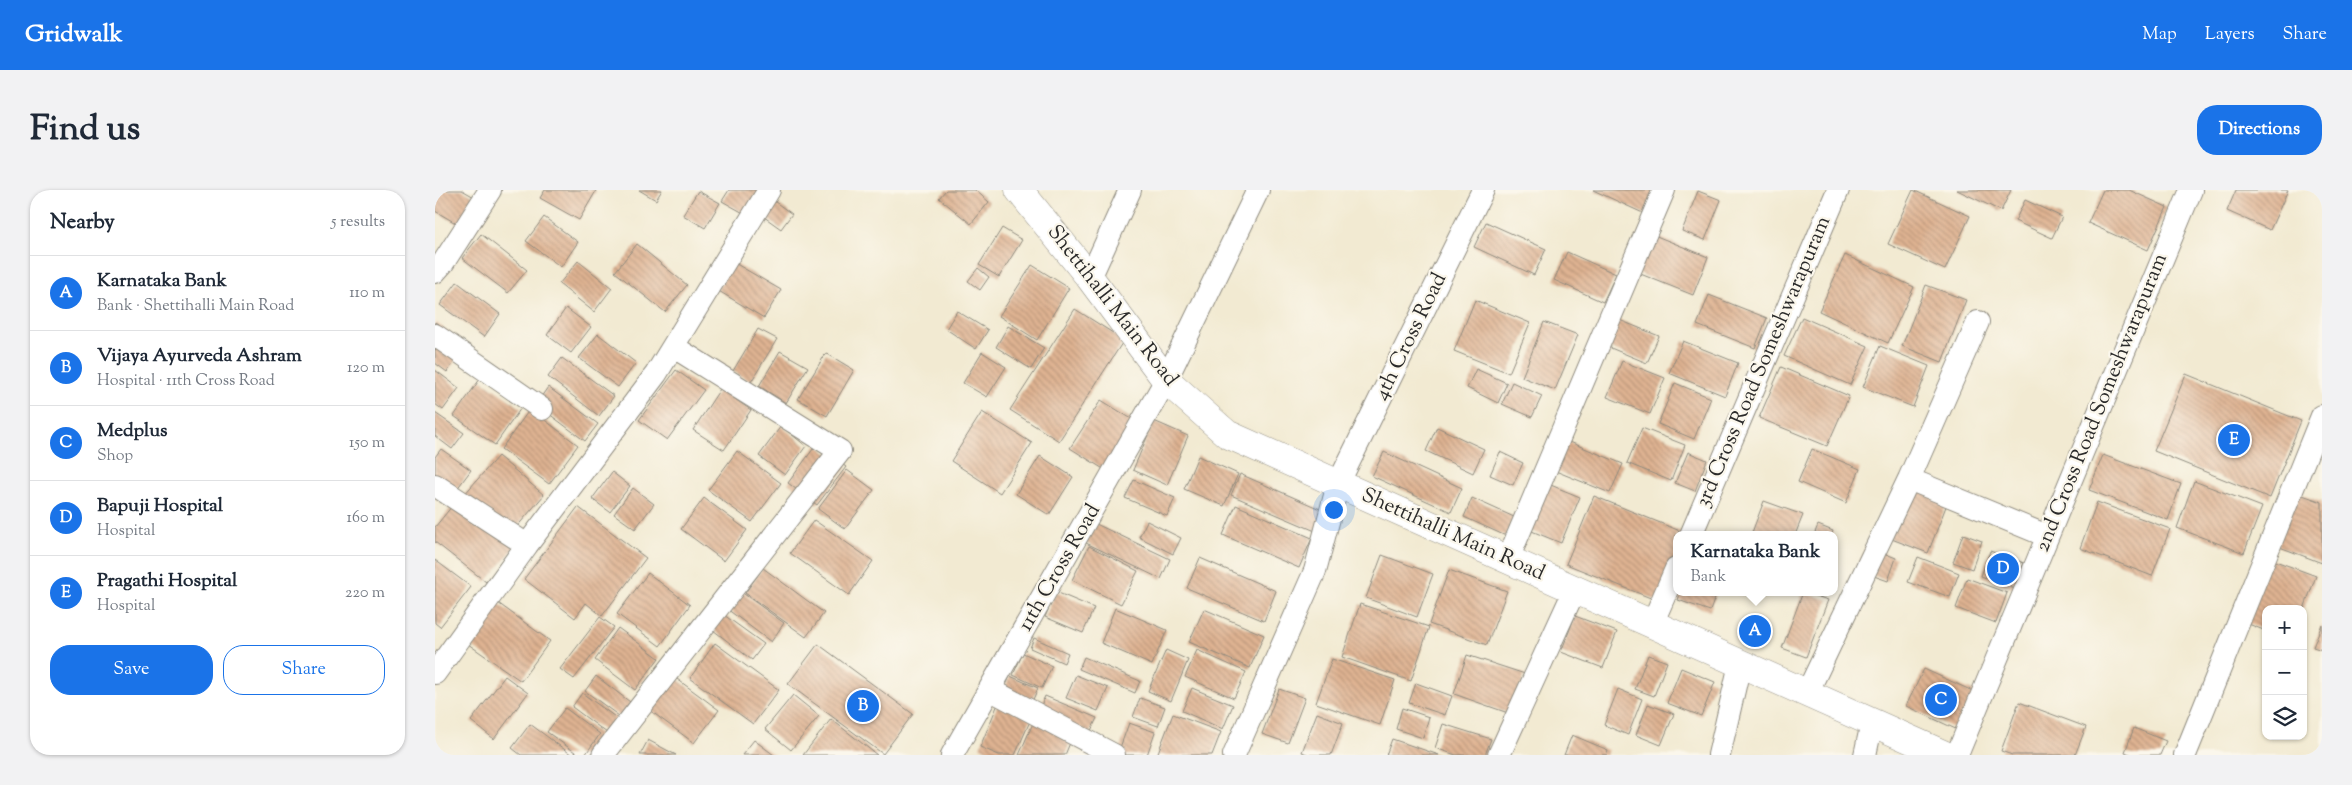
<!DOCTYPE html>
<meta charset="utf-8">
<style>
body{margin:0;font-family:"Sorts Mill Goudy",serif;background:#f2f2f3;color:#1f2937}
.controls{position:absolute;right:15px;bottom:15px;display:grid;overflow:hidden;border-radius:10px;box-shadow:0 1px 4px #0004}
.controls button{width:45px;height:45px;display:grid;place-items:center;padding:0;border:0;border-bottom:1px solid #e0e1e3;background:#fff;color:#1f2937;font:25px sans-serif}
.you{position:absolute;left:898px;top:319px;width:18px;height:18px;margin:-12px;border:4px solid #fff;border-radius:50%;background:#1a73e8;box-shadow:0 0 0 8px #1a73e833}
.badge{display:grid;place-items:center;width:32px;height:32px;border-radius:50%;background:#1a73e8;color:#fff;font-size:16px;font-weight:700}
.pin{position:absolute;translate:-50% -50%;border:2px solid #fff;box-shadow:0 1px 5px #0006}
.popup{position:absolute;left:1238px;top:341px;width:165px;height:65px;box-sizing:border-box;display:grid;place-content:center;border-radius:10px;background:#fff;filter:drop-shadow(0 1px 4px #0005);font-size:16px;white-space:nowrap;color:#747a83}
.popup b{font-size:19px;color:#1f2937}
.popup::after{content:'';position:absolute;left:50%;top:100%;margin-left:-10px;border:10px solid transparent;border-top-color:#fff}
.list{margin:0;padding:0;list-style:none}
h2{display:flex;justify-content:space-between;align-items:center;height:65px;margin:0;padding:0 20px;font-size:21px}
h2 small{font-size:16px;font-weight:400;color:#747a83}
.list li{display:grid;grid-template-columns:32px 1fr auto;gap:15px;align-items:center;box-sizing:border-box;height:75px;padding:0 20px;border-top:1px solid #e0e1e3}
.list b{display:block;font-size:19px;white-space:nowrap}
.list p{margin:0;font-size:16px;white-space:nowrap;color:#747a83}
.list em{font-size:16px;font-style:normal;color:#747a83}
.actions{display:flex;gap:10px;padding:15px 20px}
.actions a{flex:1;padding:11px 0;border:1px solid #1a73e8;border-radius:20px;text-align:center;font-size:18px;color:#1a73e8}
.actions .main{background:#1a73e8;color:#fff}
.icon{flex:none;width:28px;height:28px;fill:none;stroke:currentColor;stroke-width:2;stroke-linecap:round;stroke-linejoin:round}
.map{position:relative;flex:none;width:1887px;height:565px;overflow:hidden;border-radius:20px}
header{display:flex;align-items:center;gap:30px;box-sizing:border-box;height:70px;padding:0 25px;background:#1a73e8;color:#fff}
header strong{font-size:24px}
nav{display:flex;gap:28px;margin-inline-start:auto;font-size:18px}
.intro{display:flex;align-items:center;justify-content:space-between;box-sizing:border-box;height:120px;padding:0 30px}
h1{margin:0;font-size:35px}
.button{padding:12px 22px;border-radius:20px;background:#1a73e8;color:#fff;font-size:18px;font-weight:700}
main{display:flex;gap:30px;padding:0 30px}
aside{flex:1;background:#fff;border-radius:20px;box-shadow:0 1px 4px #0004}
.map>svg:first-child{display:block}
.building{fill:url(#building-back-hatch)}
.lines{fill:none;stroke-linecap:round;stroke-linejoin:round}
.minor-casing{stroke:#8e8a7e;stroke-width:24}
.tertiary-casing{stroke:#8e8a7e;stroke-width:29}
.minor{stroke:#fff;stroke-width:22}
.tertiary{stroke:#fff;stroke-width:28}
.labels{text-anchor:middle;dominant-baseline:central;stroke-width:4.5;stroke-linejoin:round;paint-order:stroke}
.street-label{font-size:21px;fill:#2b2b2b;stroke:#fbf7ec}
</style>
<header>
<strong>Gridwalk</strong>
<nav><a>Map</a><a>Layers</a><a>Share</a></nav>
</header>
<div class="intro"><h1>Find us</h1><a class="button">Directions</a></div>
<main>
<aside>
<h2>Nearby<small>5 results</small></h2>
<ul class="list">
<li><span class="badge">A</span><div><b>Karnataka Bank</b><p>Bank · Shettihalli Main Road</p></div><em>110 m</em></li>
<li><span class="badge">B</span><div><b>Vijaya Ayurveda Ashram</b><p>Hospital · 11th Cross Road</p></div><em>120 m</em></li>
<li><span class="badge">C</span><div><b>Medplus</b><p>Shop</p></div><em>150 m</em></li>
<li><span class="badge">D</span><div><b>Bapuji Hospital</b><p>Hospital</p></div><em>160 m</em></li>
<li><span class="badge">E</span><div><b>Pragathi Hospital</b><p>Hospital</p></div><em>220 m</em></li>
</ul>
<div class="actions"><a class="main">Save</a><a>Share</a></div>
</aside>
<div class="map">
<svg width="1887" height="565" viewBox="0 0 1887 565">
<defs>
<pattern id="building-back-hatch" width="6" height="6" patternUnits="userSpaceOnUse" patternTransform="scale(1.25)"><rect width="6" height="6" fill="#dfb392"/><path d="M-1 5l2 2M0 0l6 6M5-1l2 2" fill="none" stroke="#b59277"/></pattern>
</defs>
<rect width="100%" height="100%" fill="#fbf7ec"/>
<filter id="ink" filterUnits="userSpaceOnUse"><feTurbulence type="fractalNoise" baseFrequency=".02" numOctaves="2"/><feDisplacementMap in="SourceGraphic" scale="10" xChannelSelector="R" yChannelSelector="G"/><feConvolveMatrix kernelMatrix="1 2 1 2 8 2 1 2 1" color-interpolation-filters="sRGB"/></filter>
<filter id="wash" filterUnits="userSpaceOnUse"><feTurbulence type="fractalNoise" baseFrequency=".0096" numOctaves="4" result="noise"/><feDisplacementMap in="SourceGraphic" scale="20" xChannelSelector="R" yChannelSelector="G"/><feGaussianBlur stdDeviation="1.12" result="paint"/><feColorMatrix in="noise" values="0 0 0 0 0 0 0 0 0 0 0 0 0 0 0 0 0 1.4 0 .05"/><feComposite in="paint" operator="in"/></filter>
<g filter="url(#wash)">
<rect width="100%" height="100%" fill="#f2ead2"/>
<g id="blocks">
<path class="building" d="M0,0H27L41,8L24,35L0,21Z
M110,0H159L161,1L144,30L105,8Z
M204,0H227L221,10Z
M294,0H327L312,25L287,11Z
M511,0H540L554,12L536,34L504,8Z
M1158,0H1221L1210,24Z
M1478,0L1535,26L1510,80L1453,54Z
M1522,0H1576L1566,21Z
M1668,0H1694L1732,17L1713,60L1653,33Z
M1801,0H1853L1835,40L1792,21Z
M263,1L285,13L270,38L248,25Z
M1263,1L1286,10L1270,50L1247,41Z
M336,9L357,24L346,39L325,24Z
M1590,10L1627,27L1617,48L1580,31Z
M109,27L143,52L126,77L91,51Z
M1051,32L1111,59L1099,85L1039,57Z
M567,38L587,50L564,87L544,75Z
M1214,43L1273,67L1258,105L1198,81Z
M46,44L92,80L73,103L27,68Z
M202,54L252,95L230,122L180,82Z
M1132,62L1181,84L1168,112L1119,90Z
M1410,65L1479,97L1453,153L1384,121Z
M143,71L177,98L159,122L124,94Z
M298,72L346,100L329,128L282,100Z
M597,75L634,98L602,150L564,126Z
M543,78L554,87L545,100L533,91Z
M22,92L65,124L49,147L5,115Z
M1491,95L1531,110L1507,172L1467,156Z
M1274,105L1332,128L1320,158L1262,135Z
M1040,110L1095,133L1074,183L1019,161Z
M131,118L156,137L136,163L112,145Z
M640,119L689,150L624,251L575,220Z
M522,121L553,140L541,159L511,139Z
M1177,127L1224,146L1212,173L1166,154Z
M1367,127L1433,156L1415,195L1349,166Z
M0,132L32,155L12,182L0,173Z
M1109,132L1143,145L1120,200L1087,187Z
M573,136L609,158L596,179L561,157Z
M323,139L342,149L316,192L298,181Z
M163,144L201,173L183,197L144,168Z
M1248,151L1303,173L1290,206L1234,183Z
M1445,156L1494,176L1478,217L1428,197Z
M345,161L373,177L351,213L324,196Z
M547,162L571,177L552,207L528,193Z
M391,163L419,180L392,226L363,209Z
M127,168L179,206L164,226L113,187Z
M1187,171L1230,188L1215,224L1172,207Z
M1346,177L1414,206L1392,256L1324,228Z
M1041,179L1072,193L1063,213L1032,198Z
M0,180L24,198L8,220L0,214Z
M241,180L269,200L232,250L204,230Z
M1751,184L1866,231L1835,308L1719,261Z
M45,189L86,218L60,255L19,226Z
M1077,192L1107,206L1097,227L1067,214Z
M1240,193L1276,208L1259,249L1223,234Z
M113,197L163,234L150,251L101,214Z
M285,199L316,220L289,260L258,240Z
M666,210L700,231L670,280L635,258Z
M95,219L143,255L114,294L66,259Z
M547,222L597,253L565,303L516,271Z
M0,223L29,243L17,259L0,246Z
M719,231L753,246L732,295L698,280Z
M346,236L371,256L350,285L324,266Z
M1002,237L1049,259L1038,283L991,261Z
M1207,238L1250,255L1236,291L1192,273Z
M1130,250L1188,274L1175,303L1118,280Z
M381,255L411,277L382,315L353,293Z
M6,259L36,280L16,307L0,296V267Z
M1377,259L1425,279L1411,313L1363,292Z
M302,261L346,293L317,332L273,300Z
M949,262L1027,298L1016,322L937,286Z
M1065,262L1088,273L1078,295L1055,285Z
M1253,262L1272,270L1260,301L1240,293Z
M1668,265L1746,294L1733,330L1654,300Z
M63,266L109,305L74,346L28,306Z
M605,266L638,287L614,325L581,304Z
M763,266L803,284L789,316L749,299Z
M412,280L439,300L410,339L383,319Z
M177,282L195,296L175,322L157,309Z
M805,284L901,326L892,346L796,305Z
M1101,289L1145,307L1126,353L1082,335Z
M699,290L740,308L732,326L690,308Z
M1475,291L1515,306L1493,363L1454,348Z
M1759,291L1827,317L1809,363L1742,338Z
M198,298L219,314L200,339L179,324Z
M1862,303L1887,312V373L1842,356Z
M1159,306L1250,343L1241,345V366L1223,411L1131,374Z
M269,308L312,340L289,371L246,339Z
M1037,308L1079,327L1071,346L1029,327Z
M22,310L80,357L51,392L0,352V337Z
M1329,311L1368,325L1360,345H1316Z
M1662,312L1735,339L1717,386L1645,358Z
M801,315L877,348L864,378L788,345Z
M143,317L211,368L167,426L151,413L140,428L89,389Z
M379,330L438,371L414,405L355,363Z
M712,331L746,348L738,364L704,347Z
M661,334L735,369L726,389L651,353Z
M1383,335L1398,341L1396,345H1379Z
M1528,344L1547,351L1537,379L1518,372Z
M654,356L703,381L686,414L637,390Z
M1431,356L1461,368L1453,391L1422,380Z
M1555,361L1589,373L1580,399L1546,386Z
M947,365L998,384L982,427L931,408Z
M1483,367L1524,383L1515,407L1473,392Z
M765,368L841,401L829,431L752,398Z
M1835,369L1881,386L1869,419H1831V441L1811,433Z
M0,370L36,397L5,437L0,433Z
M328,378L389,423L371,447L310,403Z
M1014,380L1072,401L1052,455L994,434Z
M213,383L255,415L225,456L182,424Z
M1532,388L1572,403L1561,433L1521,418Z
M305,401L349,433L336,452L292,419Z
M621,402L659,418L648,443L610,427Z
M1246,402H1282L1275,421L1243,410Z
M1368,402L1393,410L1371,467L1347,458Z
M63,413L115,451L86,491L33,454Z
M925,414L994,437L976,491L907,467Z
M680,418L732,440L717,475L666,453Z
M769,419L829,445L815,478L754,452Z
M289,425L329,454L317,470L278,440Z
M1140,426L1182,442L1168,478L1126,462Z
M165,427L179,437L139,489L125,479Z
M1887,434V460L1878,457Z
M183,438L224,468L200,500L160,470Z
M599,448L633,463L629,473L595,458Z
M280,453L344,500L318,534L255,488Z
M383,454L478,524L448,564L353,494Z
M731,460L753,470L736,511L713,501Z
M762,460L811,482L799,508L750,487Z
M588,463L617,476L607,498L578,485Z
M1032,465L1090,484L1076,524L1019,504Z
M1213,465L1232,472L1219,506L1200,499Z
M649,467L705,491L700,503L644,479Z
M897,469L960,490L945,535L881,513Z
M1246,478L1280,492L1266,526L1232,513Z
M1489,479L1542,503L1525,541L1471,516Z
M641,485L673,498L663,521L631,508Z
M70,486L93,503L59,549L36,531Z
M161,486L199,515L188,529L150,501Z
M238,486L284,520L259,553L213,519Z
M575,486L603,498L593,521L565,509Z
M981,493L1017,506L1010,525L974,513Z
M757,498L798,515L788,539L747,521Z
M844,499L870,508L853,553L827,544Z
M1183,499L1207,509L1193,545L1169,535Z
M147,503L183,529L172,543L137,517Z
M358,505L384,526L356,560L330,539Z
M610,506L662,528L653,547L602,525Z
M705,508L730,517L723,536L698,527Z
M1584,512L1651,537L1640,565H1577L1566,561Z
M563,514L596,529L580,565H564L545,557Z
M1213,514L1239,524L1226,555L1201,545Z
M130,518L165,544L150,565H144L112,542Z
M967,518L994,527L988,548L961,539Z
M882,523L908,533L896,565H874L867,562Z
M738,524L786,542L777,565H722Z
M396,529L442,565H368Z
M599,531L637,548L630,565H584Z
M694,533L720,542L712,565H689L683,563Z
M95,534L137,565H86L77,558Z
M1008,534L1056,549L1050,565H1021L1000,558Z
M1699,538L1731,551L1725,565H1697L1690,562Z
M1137,545L1173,560L1171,565H1129Z
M957,549L1004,565H951Z
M213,550L241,565H205Z
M319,550L339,565H307Z"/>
</g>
</g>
<g filter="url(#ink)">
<use href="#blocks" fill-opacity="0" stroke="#8e8a7e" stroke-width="1"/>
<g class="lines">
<g class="minor-casing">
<path id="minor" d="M0,82L8,73L55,0
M655,88L695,0
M0,145L107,219
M1474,289L1612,346
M0,295L92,355
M1256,345L1403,0
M1073,369L1229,0
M1217,434L1241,379
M0,483L92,355L221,184L334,0
M556,500L679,565
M1372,503L1474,289L1543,132
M168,565L405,261L239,157
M517,565L731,190L823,0
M799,565L880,381L903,294L1048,0
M1064,565L1140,399
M1284,565L1305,474
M1430,565L1437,533
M1522,565L1756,0
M1750,565L1887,226"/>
</g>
<g class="tertiary-casing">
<path id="tertiary" d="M584,0L655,88L731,190L792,244L1510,565"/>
</g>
<use href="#minor" class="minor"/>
<use href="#tertiary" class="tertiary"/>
</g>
</g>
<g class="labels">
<g class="street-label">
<text transform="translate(677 116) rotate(52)">Shettihalli Main Road</text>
<text transform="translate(976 147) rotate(-64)">4th Cross Road</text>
<text transform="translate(1329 172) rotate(-67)">3rd Cross Road Someshwarapuram</text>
<text transform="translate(1667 213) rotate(-68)">2nd Cross Road Someshwarapuram</text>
<text transform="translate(1018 345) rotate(24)">Shettihalli Main Road</text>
<text transform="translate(625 378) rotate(-60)">11th Cross Road</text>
</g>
</g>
</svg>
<div class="controls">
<button>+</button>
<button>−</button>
<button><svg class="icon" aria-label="layers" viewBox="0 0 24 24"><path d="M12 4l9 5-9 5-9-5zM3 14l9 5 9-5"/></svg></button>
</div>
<div class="you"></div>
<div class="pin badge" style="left:1320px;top:441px">A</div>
<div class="popup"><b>Karnataka Bank</b>Bank</div>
<div class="pin badge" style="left:428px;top:516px">B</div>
<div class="pin badge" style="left:1506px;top:510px">C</div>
<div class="pin badge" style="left:1568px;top:379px">D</div>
<div class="pin badge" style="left:1799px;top:250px">E</div>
</div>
</main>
